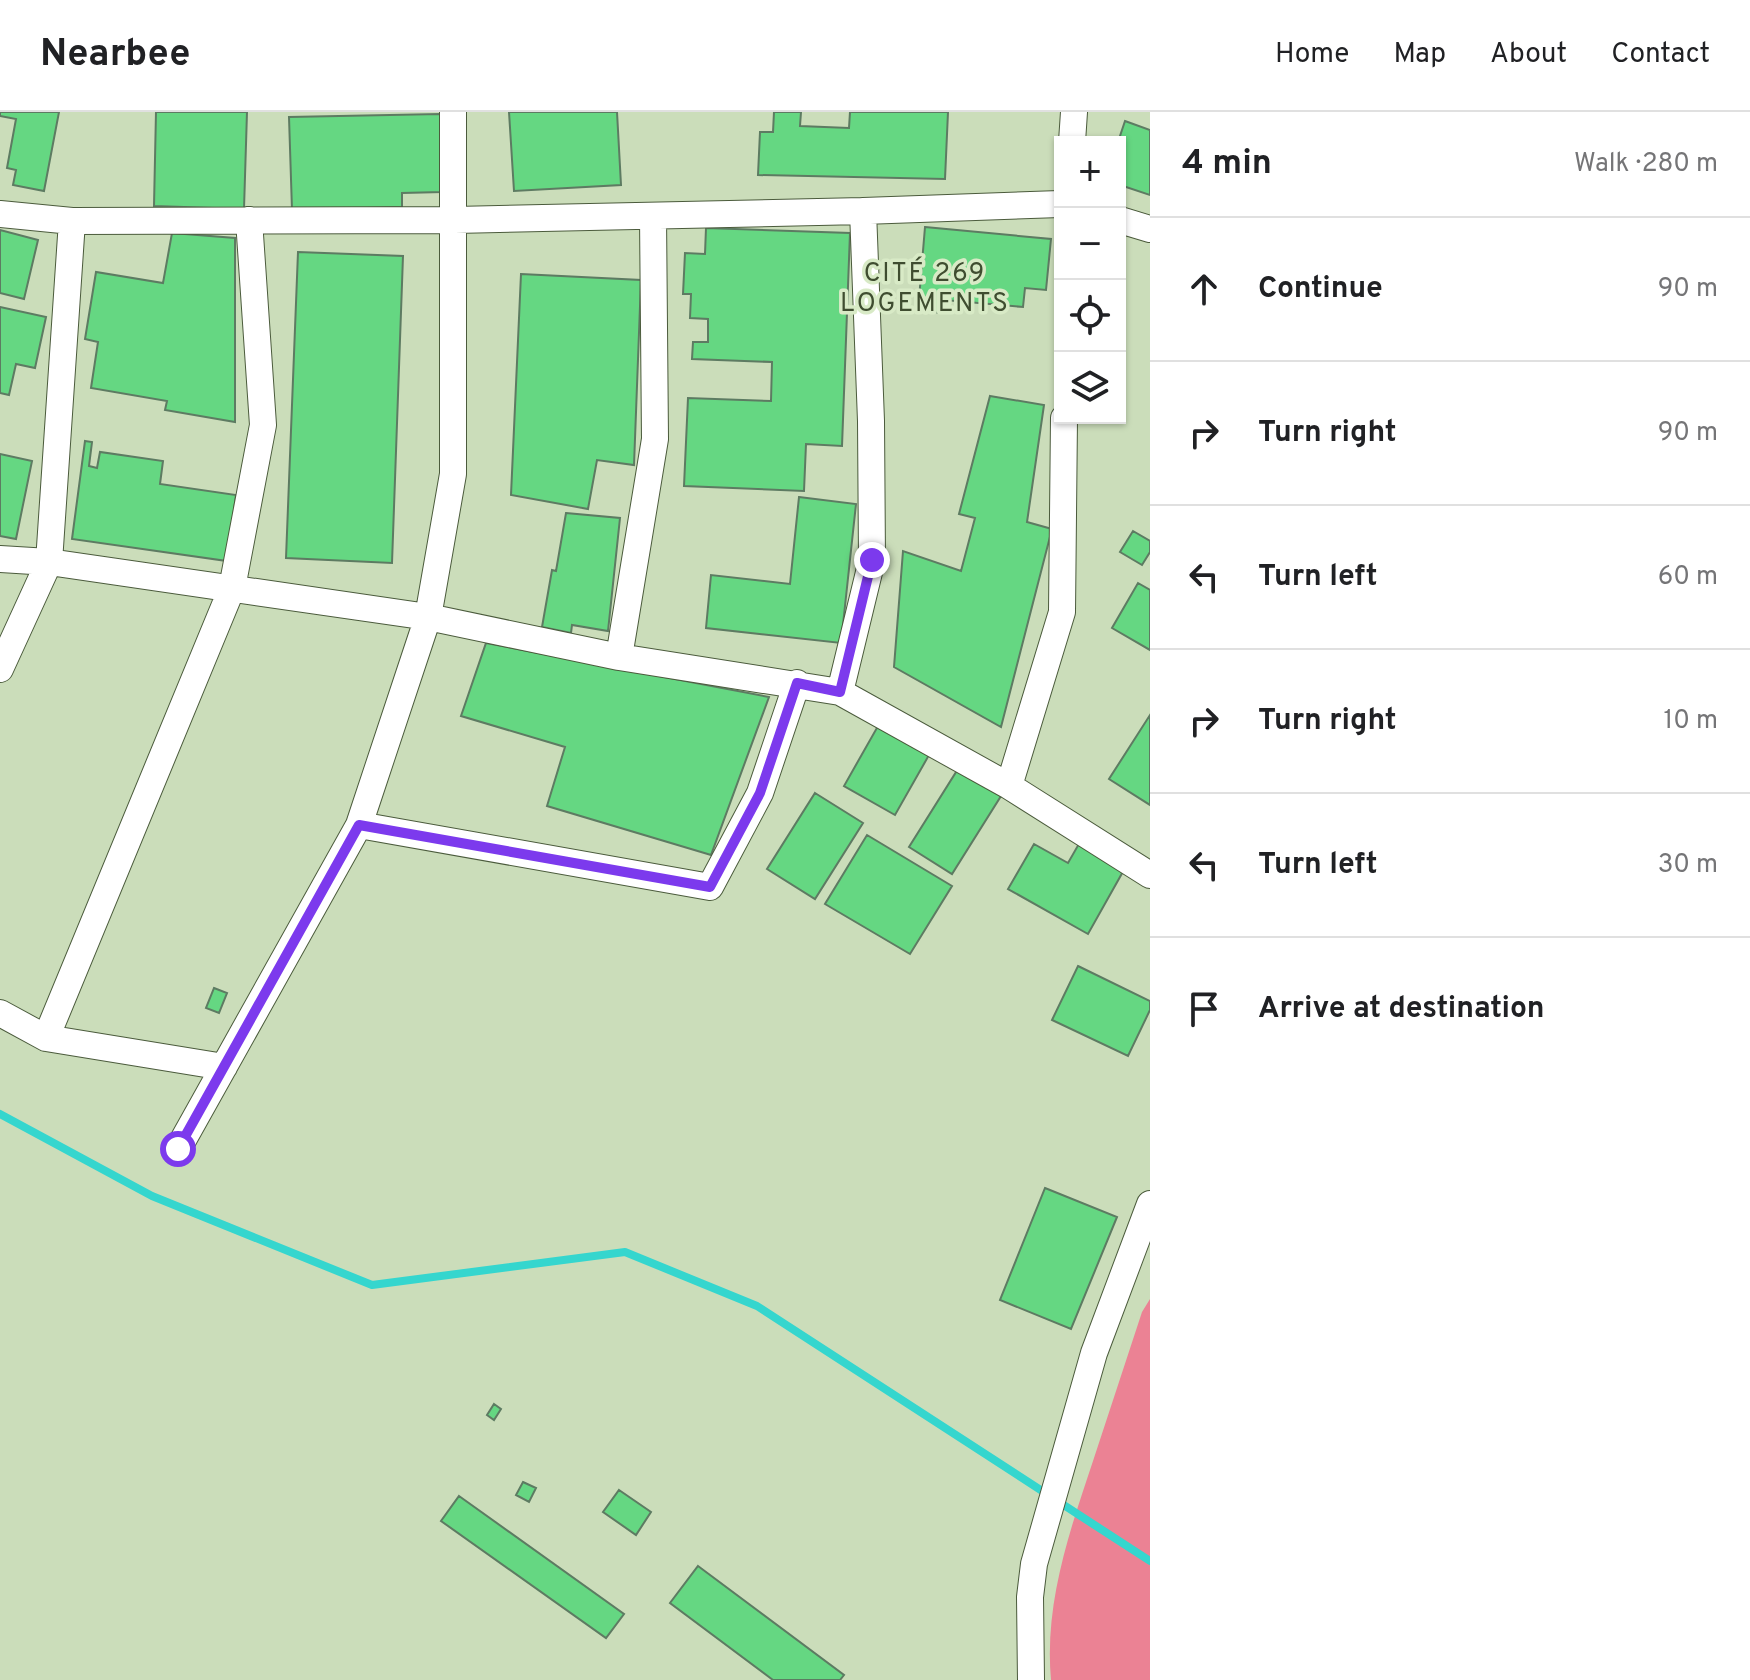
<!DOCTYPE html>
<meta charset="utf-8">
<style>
body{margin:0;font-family:Overpass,sans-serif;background:#f2f2f2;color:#202124}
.controls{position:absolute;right:24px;top:24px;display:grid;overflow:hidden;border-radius:0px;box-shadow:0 2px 6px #0004}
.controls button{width:72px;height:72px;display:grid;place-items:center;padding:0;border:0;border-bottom:2px solid #e0e0e0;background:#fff;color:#202124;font:40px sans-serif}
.stop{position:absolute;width:24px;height:24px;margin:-18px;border:6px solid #7c3aed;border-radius:50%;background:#fff}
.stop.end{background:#7c3aed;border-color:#fff;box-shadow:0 2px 8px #0008}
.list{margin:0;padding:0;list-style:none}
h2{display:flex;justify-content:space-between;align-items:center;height:104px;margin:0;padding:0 32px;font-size:34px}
h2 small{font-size:26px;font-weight:400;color:#757577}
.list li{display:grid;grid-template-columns:52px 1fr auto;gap:24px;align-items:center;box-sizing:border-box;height:144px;padding:0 32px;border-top:2px solid #e0e0e0}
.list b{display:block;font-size:30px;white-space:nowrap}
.list em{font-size:26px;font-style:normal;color:#757577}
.icon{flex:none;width:44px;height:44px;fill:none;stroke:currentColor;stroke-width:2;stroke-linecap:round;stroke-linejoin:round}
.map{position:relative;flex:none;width:1150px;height:1568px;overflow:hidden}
header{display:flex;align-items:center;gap:48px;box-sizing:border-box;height:112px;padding:0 40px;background:#fff;border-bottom:2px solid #e0e0e0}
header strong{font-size:38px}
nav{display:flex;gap:44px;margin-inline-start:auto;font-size:28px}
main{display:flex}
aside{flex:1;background:#fff}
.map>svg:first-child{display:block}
.green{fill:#eb8294}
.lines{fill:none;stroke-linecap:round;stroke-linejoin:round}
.stream{stroke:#35d6ce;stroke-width:8}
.building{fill:#65d782;stroke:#5d7b62;stroke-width:2}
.minor-casing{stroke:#4b5b3c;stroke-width:28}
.minor{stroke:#fff;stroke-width:26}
.route{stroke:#7c3aed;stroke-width:10}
.labels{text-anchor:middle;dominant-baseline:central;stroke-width:7;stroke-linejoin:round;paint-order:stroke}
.neighbourhood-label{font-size:26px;letter-spacing:2px;fill:#3f4d30;stroke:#d8eac6}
</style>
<header>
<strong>Nearbee</strong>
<nav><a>Home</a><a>Map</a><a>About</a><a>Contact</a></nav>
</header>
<main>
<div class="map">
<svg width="1150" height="1568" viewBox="0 0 1150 1568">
<rect width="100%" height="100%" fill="#cbddba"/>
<path class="green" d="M1150,1187V1568H1051C1044,1491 1070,1418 1094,1346C1110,1297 1126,1249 1142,1200Z"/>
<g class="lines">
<path class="stream" d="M0,1002L152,1084L372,1173L625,1140L757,1194L1150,1449"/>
</g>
<path class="building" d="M0,0H59L44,79L13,73L16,58L7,56L16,7L0,4Z
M156,0H247L244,97L154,94Z
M509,0H617L621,73L514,79Z
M774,0H801L800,14L849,16L850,0H948L945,67L758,63L760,20H773Z
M440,2L442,80L402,81V95L292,98L289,5Z
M1125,9L1150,18V83L1120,73V30H1118Z
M925,115L1051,127L1046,178L1025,176L1023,195L945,188L944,201L918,199Z
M706,116L850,121L842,334L806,332L804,379L684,374L688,286L771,289L772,250L692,247L693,230H708V207L690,206L691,182H683L685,141L705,142Z
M0,118L38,128L24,187L0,181Z
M172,121L235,126V310L165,298L167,289L91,276L98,230L85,227L96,160L163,171Z
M298,140L403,144L392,451L286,446Z
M521,162L641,168L634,353L597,348L588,397L511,383Z
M0,195L46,205L35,256L16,252L9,283L0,281Z
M990,284L1044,293L1027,410L1052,417L1001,615L894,555L903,439L961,459L975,406L959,402Z
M85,329L92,330L89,354L97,356L100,340L163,349L160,372L236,383L227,449L72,427Z
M0,342L32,349L16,427L0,424Z
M799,385L856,392L841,531L706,516L711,463L790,472Z
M566,401L620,406L608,519L572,513L571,521L542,515L552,458L556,459Z
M1133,419L1150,429V440L1142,453L1120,440Z
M1138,471L1150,478V538L1112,516Z
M486,531L769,585L711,743L547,694L565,635L461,604Z
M1150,603V693L1109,667Z
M878,614L929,643L895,703L844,674Z
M958,657L1001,684L952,762L909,735Z
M815,681L863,711L815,787L767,757Z
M867,723L952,774L910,842L825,792Z
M1080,730L1125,756L1088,822L1008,777L1034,732L1068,751Z
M1078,854L1150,889V898L1128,944L1052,908Z
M214,876L227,881L219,901L206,896Z
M1045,1076L1117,1105L1071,1217L1000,1188Z
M494,1292L501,1297L494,1308L487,1303Z
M523,1370L536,1376L529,1390L516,1383Z
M619,1378L651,1400L636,1423L603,1400Z
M459,1384L624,1502L606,1526L441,1409Z
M698,1454L844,1563L840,1568H773L670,1491Z"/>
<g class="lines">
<g class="minor-casing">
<path id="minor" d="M1072,30L1074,0
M0,102L72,109L455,108L863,99L1060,92
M1120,108L1150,117
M0,447L49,450L428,505L619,545L840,580L1009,674L1150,763
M619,545L655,327L653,104
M0,557L49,450L72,109
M840,580L872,448L871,309L863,99
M1009,674L1062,500L1064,306
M359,713L710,775L760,681L797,571
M0,901L46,926L224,955
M46,926L232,476L263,313L249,108
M178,1037L359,713L428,505L453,362V0
M1031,1568L1030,1485L1034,1452L1094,1241L1150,1092"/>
</g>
<use href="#minor" class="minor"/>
</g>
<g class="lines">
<path class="route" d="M178,1037L359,713L710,775L760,681L797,571L840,580L872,448"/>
</g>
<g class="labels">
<g class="neighbourhood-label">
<text x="925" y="162">CITÉ 269<tspan x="925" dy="30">LOGEMENTS</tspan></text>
</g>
</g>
</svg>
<div class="controls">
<button>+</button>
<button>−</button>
<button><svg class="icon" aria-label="locate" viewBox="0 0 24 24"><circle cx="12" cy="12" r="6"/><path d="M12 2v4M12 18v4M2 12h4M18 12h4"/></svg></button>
<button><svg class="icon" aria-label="layers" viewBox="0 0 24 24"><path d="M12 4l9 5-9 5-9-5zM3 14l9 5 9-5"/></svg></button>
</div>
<div class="stop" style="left:178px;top:1037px"></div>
<div class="stop end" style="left:872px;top:448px"></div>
</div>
<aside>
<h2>4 min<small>Walk · 280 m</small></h2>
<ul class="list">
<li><svg class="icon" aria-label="ahead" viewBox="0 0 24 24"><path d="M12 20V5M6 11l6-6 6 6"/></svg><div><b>Continue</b></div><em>90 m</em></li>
<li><svg class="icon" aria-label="right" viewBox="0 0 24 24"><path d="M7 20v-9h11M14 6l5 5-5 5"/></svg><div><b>Turn right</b></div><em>90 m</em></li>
<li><svg class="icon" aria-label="left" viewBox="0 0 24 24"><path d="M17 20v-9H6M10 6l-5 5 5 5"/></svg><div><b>Turn left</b></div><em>60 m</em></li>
<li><svg class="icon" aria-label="right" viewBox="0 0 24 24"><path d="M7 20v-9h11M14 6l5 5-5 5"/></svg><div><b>Turn right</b></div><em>10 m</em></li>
<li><svg class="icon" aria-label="left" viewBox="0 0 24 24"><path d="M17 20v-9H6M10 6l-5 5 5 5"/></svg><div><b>Turn left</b></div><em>30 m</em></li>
<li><svg class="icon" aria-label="arrive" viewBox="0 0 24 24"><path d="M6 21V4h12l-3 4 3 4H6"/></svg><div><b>Arrive at destination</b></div></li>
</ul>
</aside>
</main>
